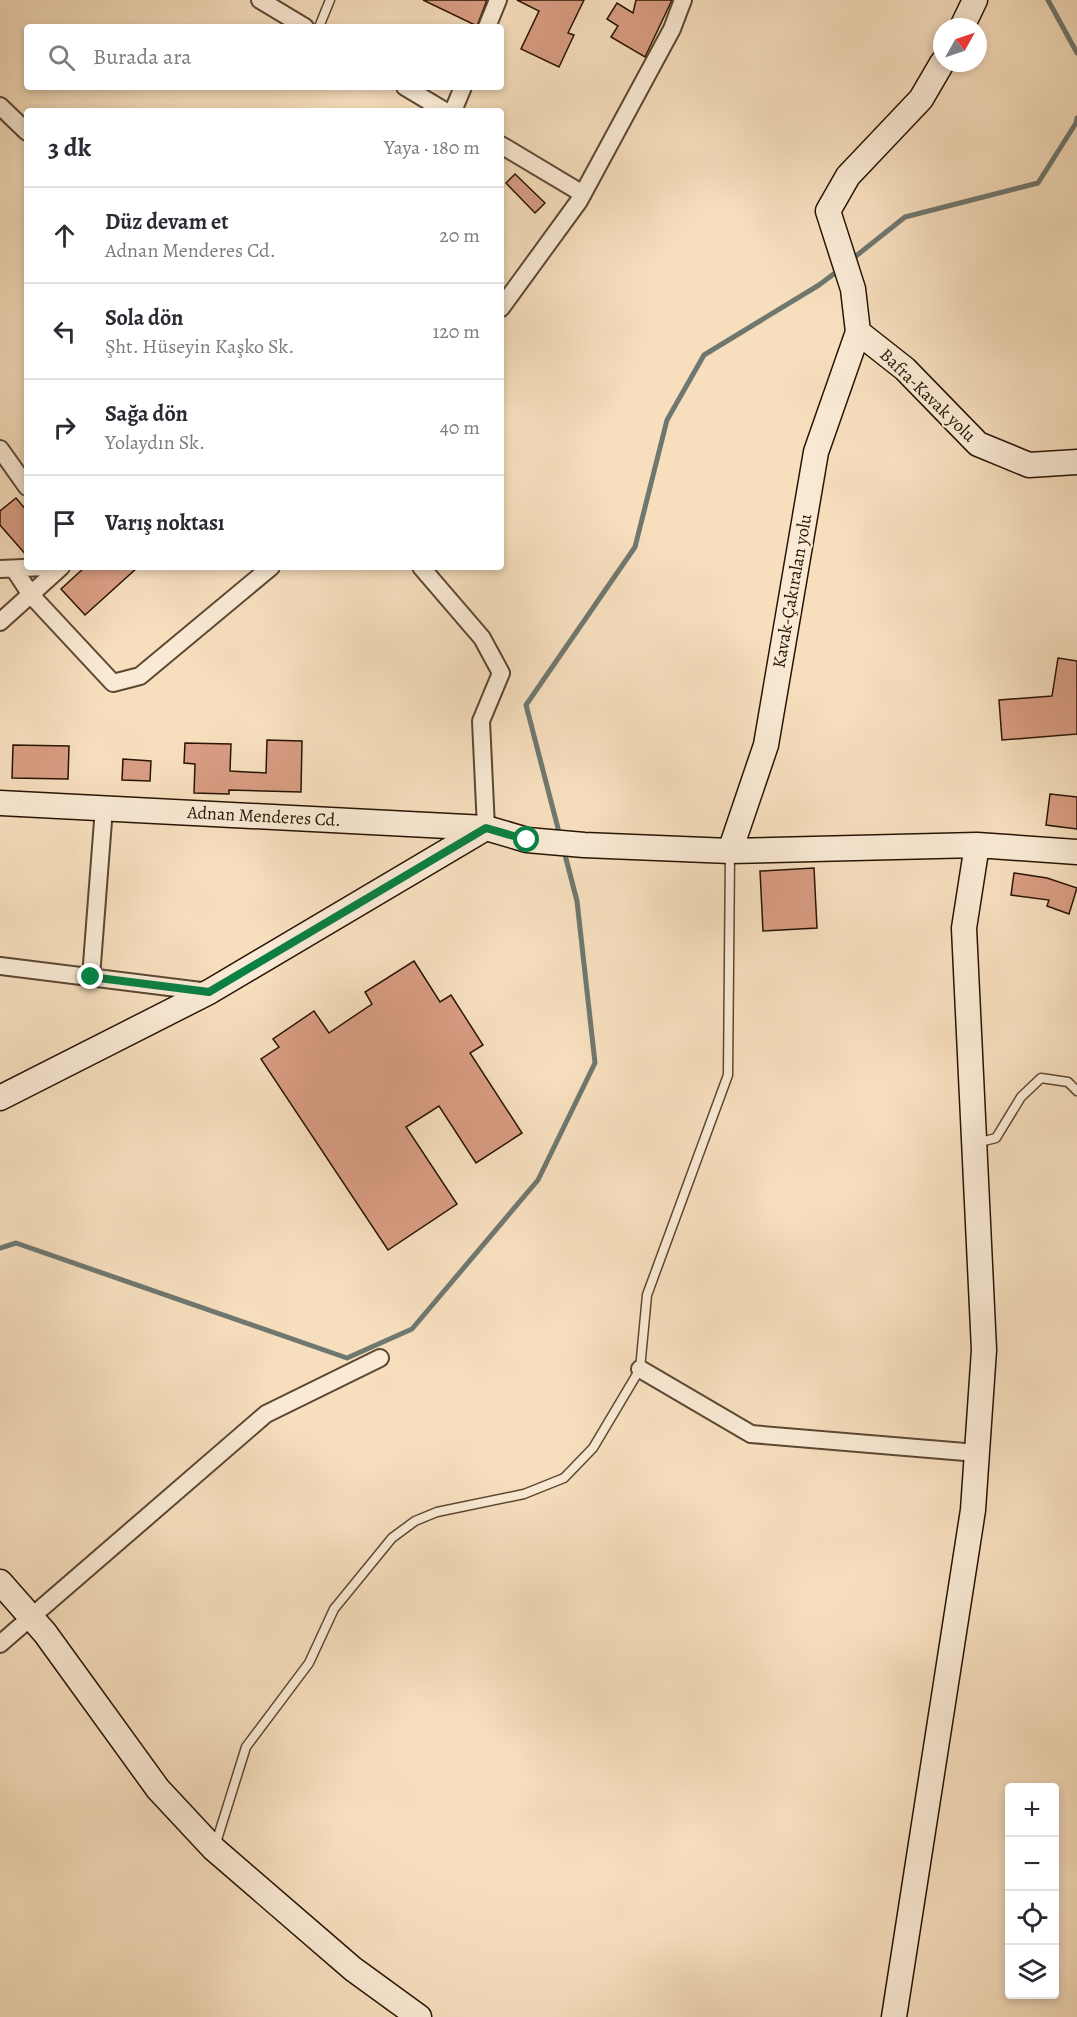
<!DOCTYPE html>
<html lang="tr">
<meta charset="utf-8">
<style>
body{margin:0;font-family:Alegreya,serif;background:#f2f2f3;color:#2b2b33}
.controls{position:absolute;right:18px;bottom:18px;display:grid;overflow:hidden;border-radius:6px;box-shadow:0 3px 9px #0003}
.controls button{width:54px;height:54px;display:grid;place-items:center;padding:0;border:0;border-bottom:2px solid #e1e1e2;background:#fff;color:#2b2b33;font:30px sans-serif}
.compass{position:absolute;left:933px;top:18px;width:54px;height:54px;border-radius:50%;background:#fff;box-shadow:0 3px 9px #0003;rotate:50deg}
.stop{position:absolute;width:18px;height:18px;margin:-14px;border:4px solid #0b8043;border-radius:50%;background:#fff}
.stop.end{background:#0b8043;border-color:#fff;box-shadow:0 2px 6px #0008}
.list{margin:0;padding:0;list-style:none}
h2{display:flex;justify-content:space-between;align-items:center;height:78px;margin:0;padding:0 24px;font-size:26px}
h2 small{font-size:20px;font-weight:400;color:#7c7c81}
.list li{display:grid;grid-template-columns:39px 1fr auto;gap:18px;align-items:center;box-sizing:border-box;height:96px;padding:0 24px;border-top:2px solid #e1e1e2}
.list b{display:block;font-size:22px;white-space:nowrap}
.list p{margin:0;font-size:20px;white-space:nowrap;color:#7c7c81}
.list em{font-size:20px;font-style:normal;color:#7c7c81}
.icon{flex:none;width:33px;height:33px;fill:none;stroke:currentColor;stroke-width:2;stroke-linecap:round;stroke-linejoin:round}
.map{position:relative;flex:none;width:1077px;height:2017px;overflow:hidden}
.search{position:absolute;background:#fff;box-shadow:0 3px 9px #0003;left:24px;top:24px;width:480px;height:66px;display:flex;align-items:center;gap:15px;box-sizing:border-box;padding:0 21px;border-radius:6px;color:#7c7c81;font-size:22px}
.panel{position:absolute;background:#fff;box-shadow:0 3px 9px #0003;left:24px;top:108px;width:480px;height:462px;border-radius:6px}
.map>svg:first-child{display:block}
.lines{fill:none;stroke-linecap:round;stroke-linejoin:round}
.stream{stroke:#6f7870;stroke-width:5}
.building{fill:#d99d83;stroke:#281404;stroke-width:1.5}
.lane-casing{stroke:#5c4732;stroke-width:11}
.street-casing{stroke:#5c4732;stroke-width:20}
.secondary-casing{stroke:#281404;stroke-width:27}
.lane{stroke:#faead5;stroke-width:8}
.street{stroke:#faead5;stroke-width:16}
.secondary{stroke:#faead5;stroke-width:24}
.route{stroke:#0b8043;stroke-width:8}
.labels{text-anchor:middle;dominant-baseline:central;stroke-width:4.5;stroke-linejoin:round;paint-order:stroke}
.street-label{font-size:18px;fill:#281404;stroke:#faead5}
</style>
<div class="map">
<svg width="1077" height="2017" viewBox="0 0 1077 2017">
<rect width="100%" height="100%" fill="#f7dfbe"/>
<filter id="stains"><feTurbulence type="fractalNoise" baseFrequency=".00333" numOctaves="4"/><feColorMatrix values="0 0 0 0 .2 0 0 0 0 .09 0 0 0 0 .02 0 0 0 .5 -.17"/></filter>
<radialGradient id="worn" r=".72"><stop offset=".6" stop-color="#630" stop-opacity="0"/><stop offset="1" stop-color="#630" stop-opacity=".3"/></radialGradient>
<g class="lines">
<path class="stream" d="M1048,0L1077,53
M851,260L905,217L1038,183L1076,123L1077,118
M560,836L526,705L635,547L667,420L704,355L819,285L839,270
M0,1248L16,1243L347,1358L412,1329L538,1180L595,1063L577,901L564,851"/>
</g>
<path class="building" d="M423,0H487L477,26Z
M517,0H584L568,33L574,35L559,67L521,49L539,11Z
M636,0H672L645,57L611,37L618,26L607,19L617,3L633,13Z
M515,174L545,203L535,213L506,183Z
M16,498L27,511V556L0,525V511Z
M85,567H138L85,615L61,589Z
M1058,658L1077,661V734L1002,740L999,700L1052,696Z
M267,740L302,741L301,792L229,790V794L194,793L195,764L184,763L185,743L231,744L230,771L266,773Z
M13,745L69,746L68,779L12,778Z
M123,759L151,761L150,781L122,780Z
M1050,794L1077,797V829L1046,825Z
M814,868L817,928L763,931L760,871Z
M1014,873L1047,878L1077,888L1069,914L1047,906L1049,900L1011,895Z
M414,961L440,1002L451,995L483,1045L470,1053L522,1133L476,1163L439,1106L406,1127L457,1204L388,1250L261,1059L279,1047L273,1039L314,1011L329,1033L372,1004L365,992Z"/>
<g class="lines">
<g class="lane-casing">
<path id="lane" d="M319,27L330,0
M976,1143L996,1138L1021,1097L1041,1078L1068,1082L1077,1091
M215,1846L246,1747L309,1663L334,1609L392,1538L415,1521L437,1512L524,1494L564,1478L593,1448L640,1369L647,1295L728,1075L730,853"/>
</g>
<g class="street-casing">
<path id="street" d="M260,0L305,27
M487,27L498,0
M405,87L445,111
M0,106L27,132
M453,111L463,87
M501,145L583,194
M501,308L579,201L672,29L683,0
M0,449L27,487
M421,567L482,638L501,673L481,721L486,828
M0,569L45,567
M14,569L31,595L113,683L140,676L271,567
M0,622L61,567
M0,966L209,992
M91,977L104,808
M640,1369L751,1434L977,1453
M0,1644L266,1414L380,1358"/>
</g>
<g class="secondary-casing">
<path id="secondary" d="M962,27L975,0
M942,63L921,99L848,176L828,211L853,289L858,332L905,369L978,444L1029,465L1077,462
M0,803L486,828L527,840L584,845L730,851L977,845L1077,852
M730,851L766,745L816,452L858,332
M0,1098L209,992L486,828
M0,1582L45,1633L158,1789L214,1849L353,1969L419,2017
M894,2017L973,1510L984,1350L964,928L977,845"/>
</g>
<use href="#lane" class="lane"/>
<use href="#street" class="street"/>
<use href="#secondary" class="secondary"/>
</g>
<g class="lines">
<path class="route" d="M91,977L209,992L486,828L527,840"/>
</g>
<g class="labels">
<g class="street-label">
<text transform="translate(928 395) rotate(44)">Bafra-Kavak yolu</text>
<text transform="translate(792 591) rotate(-80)">Kavak-Çakıralan yolu</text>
<text transform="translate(264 816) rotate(3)">Adnan Menderes Cd.</text>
</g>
</g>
<rect width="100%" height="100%" filter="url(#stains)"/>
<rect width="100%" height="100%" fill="url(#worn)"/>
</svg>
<div class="controls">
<button>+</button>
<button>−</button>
<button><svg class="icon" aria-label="locate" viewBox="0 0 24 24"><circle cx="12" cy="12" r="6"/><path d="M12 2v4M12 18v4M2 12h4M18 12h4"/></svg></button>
<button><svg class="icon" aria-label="layers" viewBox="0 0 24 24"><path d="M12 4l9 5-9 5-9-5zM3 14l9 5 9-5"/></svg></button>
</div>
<svg class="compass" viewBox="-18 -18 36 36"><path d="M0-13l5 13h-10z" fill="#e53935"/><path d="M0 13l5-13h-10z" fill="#7c7c81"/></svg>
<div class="stop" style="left:527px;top:840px"></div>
<div class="stop end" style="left:91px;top:977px"></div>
<div class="search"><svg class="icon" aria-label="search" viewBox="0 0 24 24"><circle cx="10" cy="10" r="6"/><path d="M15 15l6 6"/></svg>Burada ara</div>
<section class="panel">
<h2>3 dk<small>Yaya · 180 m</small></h2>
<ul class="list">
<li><svg class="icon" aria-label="ahead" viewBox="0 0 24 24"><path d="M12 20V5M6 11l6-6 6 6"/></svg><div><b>Düz devam et</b><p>Adnan Menderes Cd.</p></div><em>20 m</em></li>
<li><svg class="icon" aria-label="left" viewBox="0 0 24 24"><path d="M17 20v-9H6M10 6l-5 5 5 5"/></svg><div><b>Sola dön</b><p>Şht. Hüseyin Kaşko Sk.</p></div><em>120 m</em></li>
<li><svg class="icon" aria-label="right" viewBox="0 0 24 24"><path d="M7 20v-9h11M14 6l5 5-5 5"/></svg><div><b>Sağa dön</b><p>Yolaydın Sk.</p></div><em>40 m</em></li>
<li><svg class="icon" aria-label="arrive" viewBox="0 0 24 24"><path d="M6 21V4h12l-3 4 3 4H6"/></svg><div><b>Varış noktası</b></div></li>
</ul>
</section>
</div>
